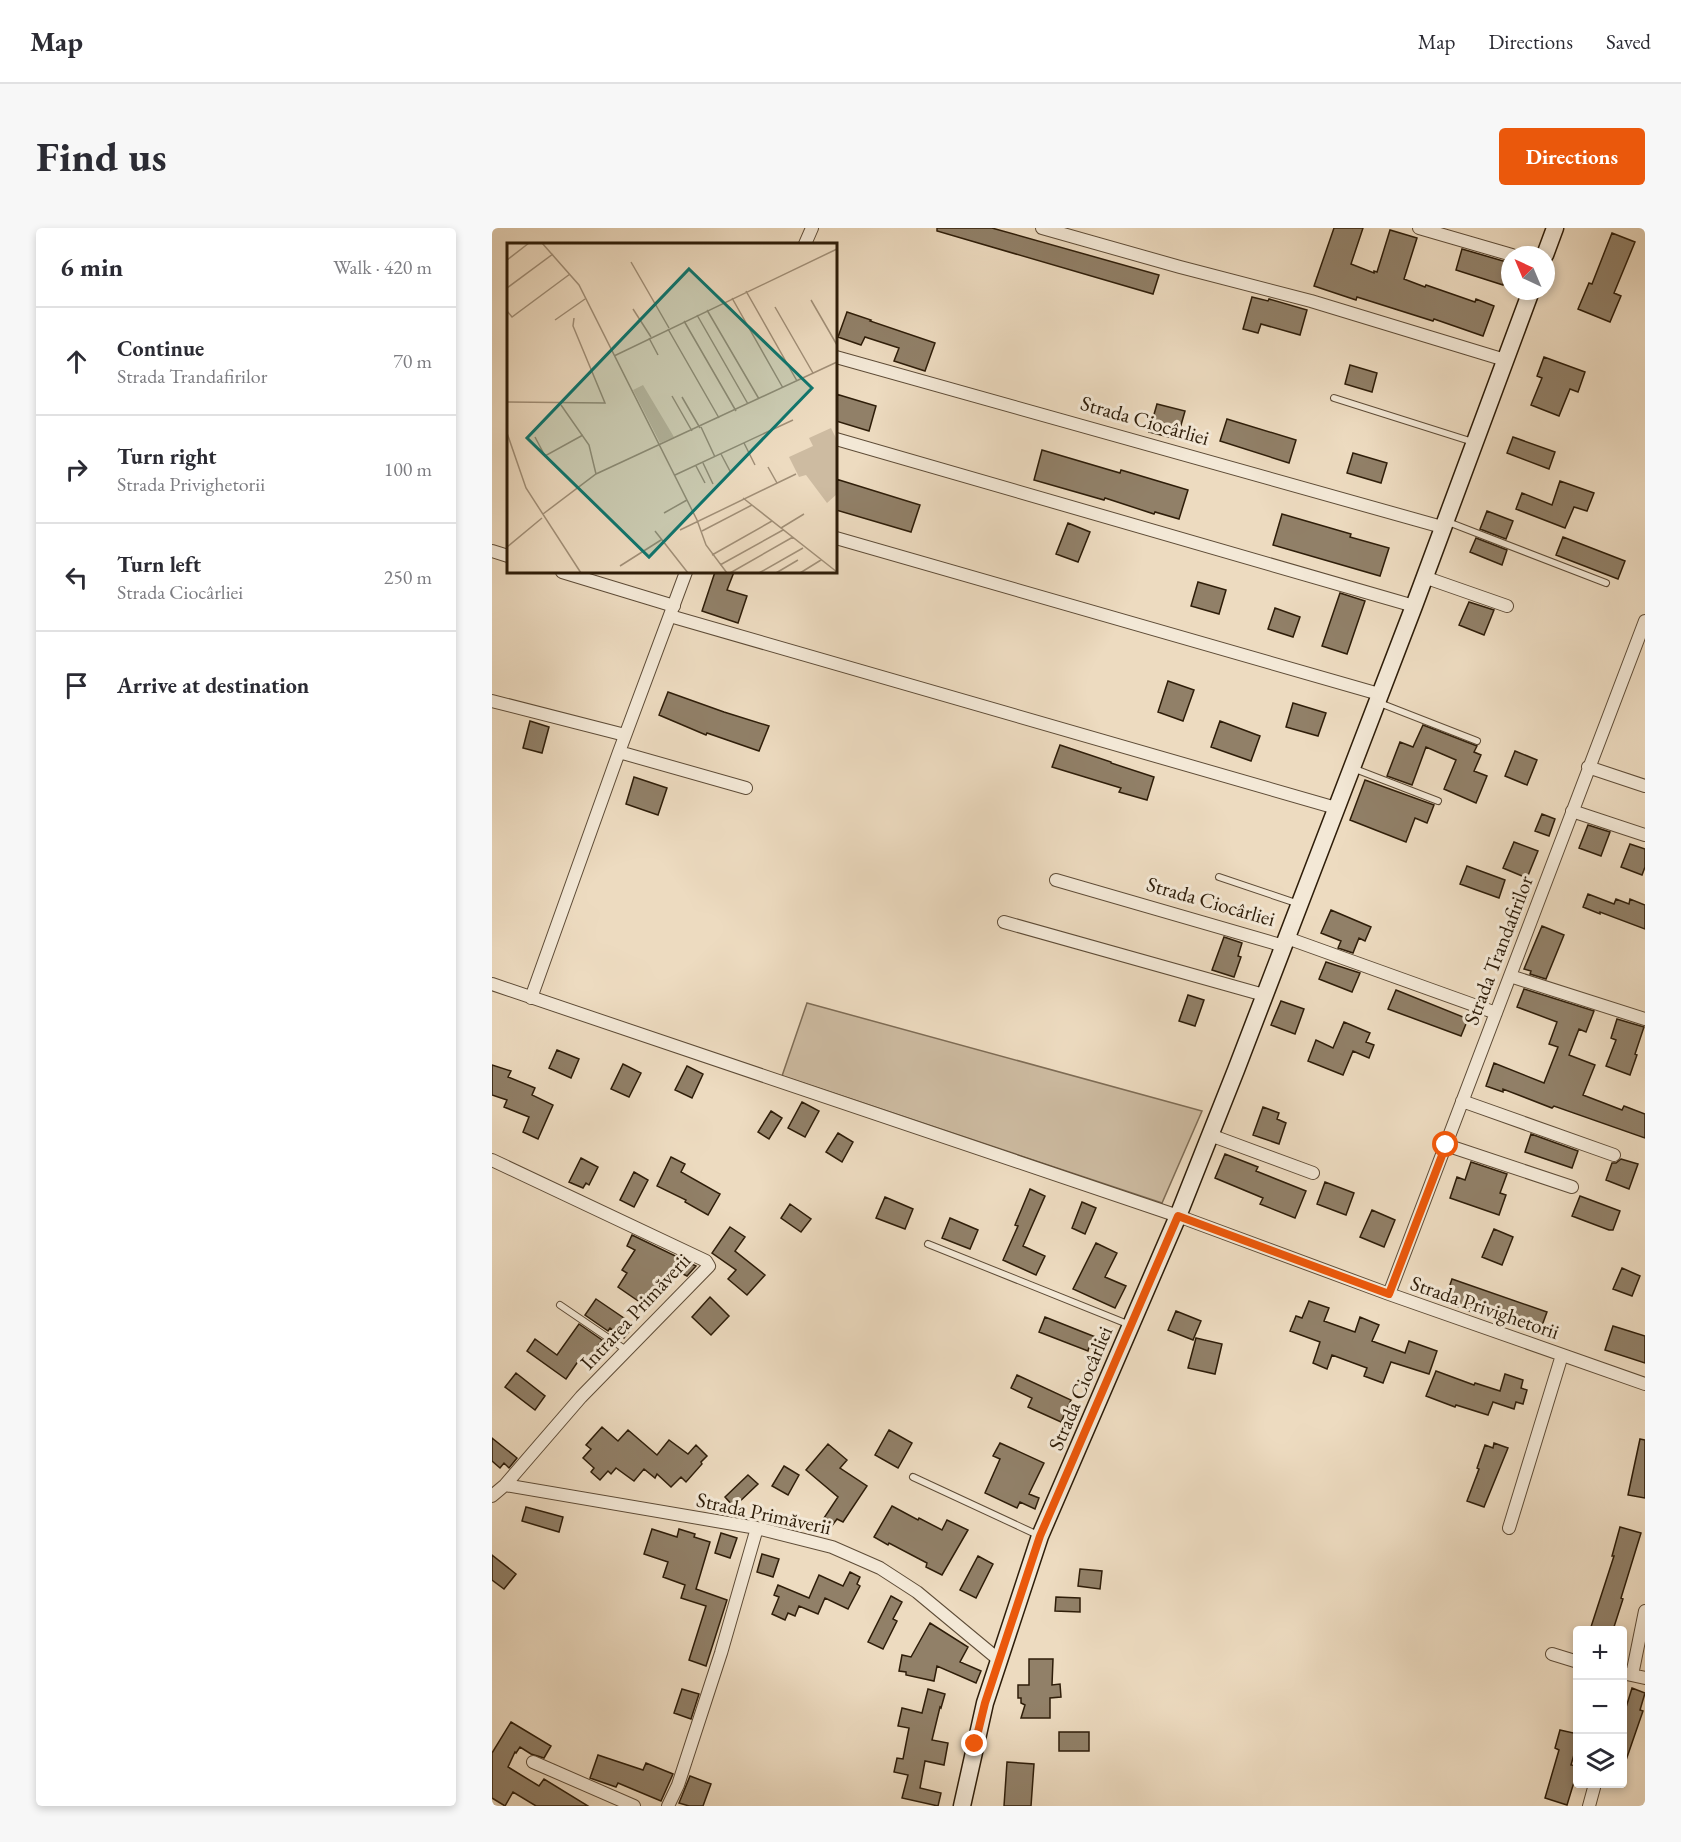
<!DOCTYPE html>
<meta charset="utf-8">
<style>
body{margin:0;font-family:"EB Garamond",serif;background:#f7f7f7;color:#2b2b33}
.controls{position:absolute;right:18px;bottom:18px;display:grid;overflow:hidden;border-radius:6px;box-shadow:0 3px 9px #0003}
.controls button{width:54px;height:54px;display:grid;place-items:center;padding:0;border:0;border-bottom:2px solid #e1e1e2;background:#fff;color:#2b2b33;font:30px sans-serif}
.compass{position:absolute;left:1009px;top:18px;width:54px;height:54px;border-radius:50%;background:#fff;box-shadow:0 3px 9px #0003;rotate:316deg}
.stop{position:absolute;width:18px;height:18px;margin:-14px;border:4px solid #ea580c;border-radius:50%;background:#fff}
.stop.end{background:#ea580c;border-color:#fff;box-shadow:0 2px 6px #0008}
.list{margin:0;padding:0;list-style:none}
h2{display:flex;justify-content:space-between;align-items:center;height:78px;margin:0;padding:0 24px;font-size:26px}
h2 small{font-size:20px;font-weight:400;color:#7c7c81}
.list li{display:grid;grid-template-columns:39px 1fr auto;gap:18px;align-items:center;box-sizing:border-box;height:108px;padding:0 24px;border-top:2px solid #e1e1e2}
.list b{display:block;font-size:22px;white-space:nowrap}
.list p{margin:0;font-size:20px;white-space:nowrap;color:#7c7c81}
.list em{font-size:20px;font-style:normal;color:#7c7c81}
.icon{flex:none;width:33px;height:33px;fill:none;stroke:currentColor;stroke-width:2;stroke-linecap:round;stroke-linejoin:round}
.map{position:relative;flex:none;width:1153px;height:1578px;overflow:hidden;border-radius:6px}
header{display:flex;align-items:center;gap:36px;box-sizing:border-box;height:84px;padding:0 30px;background:#fff;border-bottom:2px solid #e1e1e2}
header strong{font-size:28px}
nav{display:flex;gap:33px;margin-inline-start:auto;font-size:21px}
.intro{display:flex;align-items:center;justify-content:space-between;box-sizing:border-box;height:144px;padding:0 36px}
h1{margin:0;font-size:42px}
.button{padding:15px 27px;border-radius:6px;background:#ea580c;color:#fff;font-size:21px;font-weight:700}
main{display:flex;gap:36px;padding:0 36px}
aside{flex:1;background:#fff;border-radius:6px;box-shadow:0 3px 9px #0003}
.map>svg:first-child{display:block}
.green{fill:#cdbba1;stroke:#7e6c55;stroke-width:1.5}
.building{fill:#918068;stroke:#2e1d09;stroke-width:1.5}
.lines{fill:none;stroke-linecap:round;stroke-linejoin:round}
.lane-casing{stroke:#5e4c37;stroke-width:8}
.street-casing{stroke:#5e4c37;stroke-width:14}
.secondary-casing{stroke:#2e1d09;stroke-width:19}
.lane{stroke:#f3e8d6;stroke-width:6}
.street{stroke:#f3e8d6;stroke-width:12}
.secondary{stroke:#f3e8d6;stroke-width:16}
.route{stroke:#ea580c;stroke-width:8}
.labels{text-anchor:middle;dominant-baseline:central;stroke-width:6;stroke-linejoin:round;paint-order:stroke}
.street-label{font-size:21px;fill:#2e1d09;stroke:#f3e8d6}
.inset-road{fill:none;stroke:#a18f77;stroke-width:1.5}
.view{fill:#0f766e;fill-opacity:0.15;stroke:#0f766e;stroke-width:3}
.inset-edge{fill:none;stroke:#2e1d09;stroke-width:3}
</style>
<header>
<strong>Map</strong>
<nav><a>Map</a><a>Directions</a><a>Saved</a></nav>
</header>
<div class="intro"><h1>Find us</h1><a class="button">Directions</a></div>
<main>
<aside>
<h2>6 min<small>Walk · 420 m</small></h2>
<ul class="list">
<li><svg class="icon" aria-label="ahead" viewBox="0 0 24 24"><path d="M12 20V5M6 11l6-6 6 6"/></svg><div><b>Continue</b><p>Strada Trandafirilor</p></div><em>70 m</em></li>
<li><svg class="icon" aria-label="right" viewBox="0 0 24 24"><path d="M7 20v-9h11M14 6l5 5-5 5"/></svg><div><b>Turn right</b><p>Strada Privighetorii</p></div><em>100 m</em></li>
<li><svg class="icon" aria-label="left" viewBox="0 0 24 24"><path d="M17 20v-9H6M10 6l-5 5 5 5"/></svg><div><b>Turn left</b><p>Strada Ciocârliei</p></div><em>250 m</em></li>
<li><svg class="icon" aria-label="arrive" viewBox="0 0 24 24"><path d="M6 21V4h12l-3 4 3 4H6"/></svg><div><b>Arrive at destination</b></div></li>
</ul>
</aside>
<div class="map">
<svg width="1153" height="1578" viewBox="0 0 1153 1578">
<rect width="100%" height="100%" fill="#eddbc0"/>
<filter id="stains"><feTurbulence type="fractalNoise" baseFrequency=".00333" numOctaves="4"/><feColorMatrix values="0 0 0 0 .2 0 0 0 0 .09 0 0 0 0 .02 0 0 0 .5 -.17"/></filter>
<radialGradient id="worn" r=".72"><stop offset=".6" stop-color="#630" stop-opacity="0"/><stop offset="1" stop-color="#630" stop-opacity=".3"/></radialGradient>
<path class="green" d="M315,775L710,883L670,975L290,848Z"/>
<path class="building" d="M445,0H500L667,47L661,66L445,3Z
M842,0H871L859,36L882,45V43L885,44L898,2L925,10L912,51L933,59L934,57L983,74L984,71L1002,78L991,108L942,91L941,93L865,69L864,72L822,58Z
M1120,5L1143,14L1122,65L1129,68L1118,94L1086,81L1097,55L1100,56Z
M970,21L1018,35L1011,57L964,42Z
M760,69L776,73L777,71L815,82L808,107L769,96L766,105L751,101Z
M355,84L379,92L378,93L443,115L433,143L402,133L407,120L373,109L369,117L346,109Z
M1052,129L1093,144L1086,164L1078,161L1067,188L1039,177L1050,150L1045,148Z
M858,137L885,145L880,164L853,156Z
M344,166L384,178L377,203L344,193Z
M665,176L693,183L685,211L657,204Z
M735,191L804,212L797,235L728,213Z
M1021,209L1063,224L1057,241L1015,225Z
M550,222L628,245L629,242L696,262L687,291L663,284L662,286L613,270L612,272L542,252Z
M861,225L895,235L889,255L855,245Z
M344,251L428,277L419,304L344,282Z
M1068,253L1102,265L1095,283L1082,279L1073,300L1024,281L1030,265L1060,277Z
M995,283L1021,293L1014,311L988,301Z
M790,286L859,306L858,309L897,320L888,348L781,317Z
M576,295L598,304L586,334L564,326Z
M1071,309L1133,333L1126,351L1064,327Z
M984,310L1015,322L1010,337L978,324Z
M223,344H242L235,362L255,368L246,395L210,383Z
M706,354L734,362L727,386L699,378Z
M848,365L873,373L855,426L830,418Z
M977,374L1002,382L992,407L967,397Z
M783,380L808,389L801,409L776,401Z
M676,453L702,462L691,493L666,484Z
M176,464L232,484L277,498L267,523L215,505L214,507L167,487Z
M801,475L834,485L826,508L794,499Z
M38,493L57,499L50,525L31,520Z
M728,493L768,508L759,533L719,519Z
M931,497L985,518L982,524L989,527L982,543L995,548L984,575L952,561L964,532L934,519L920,557L895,548L908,514L921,519Z
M568,517L619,534V535L662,549L655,572L627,564L629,560L560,539Z
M1023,523L1045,532L1035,557L1013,548Z
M142,549L175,560L166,587L134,576Z
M873,552L942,577L935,595L923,590L914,614L858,592Z
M1050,586L1063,591L1057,608L1043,603Z
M1096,597L1118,604L1109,628L1087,620Z
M1022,614L1046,623L1035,650L1011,640Z
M1138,616L1153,621V639L1150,647L1129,639Z
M975,638L1013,652L1007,670L968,656Z
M1096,666L1122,676L1124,671L1137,676L1138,671L1153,677V701L1108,684V686L1091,679Z
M839,682L879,699L873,713L867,710L861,725L846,720L849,713L829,705Z
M1050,698L1072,707L1054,751L1038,746L1039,743L1032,741Z
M732,709L750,715L746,728L749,729L742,749L720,742Z
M834,734L868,745L860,764L827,751Z
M1032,761L1102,783L1094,804L1087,801L1077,827L1103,837L1091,867L1130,882L1132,878L1153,886V910L1062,878L1060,880L1011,861V864L994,858L1002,835L1052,855L1066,819L1057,816L1065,794L1025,779Z
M904,762L976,791L969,808L896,781Z
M696,767L712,772L703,798L687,793Z
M789,773L812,781L803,806L779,797Z
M1125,791L1152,799L1143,826L1145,827L1138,847L1114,838L1124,812L1119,810Z
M852,794L878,805L874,814L882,817L877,830L861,823L851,847L816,833L824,812L841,820Z
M65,822L87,831L79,850L57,840Z
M131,836L149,845L137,869L119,861Z
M0,837L19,843L16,849L43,860L40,867L61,877L46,911L31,904L37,889L12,879L15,872L0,867Z
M195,838L211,846L200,870L183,862Z
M310,874L327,883L313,909L296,900Z
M771,879L787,885L785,891L794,895L787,916L761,907Z
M279,883L290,890L277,911L266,904Z
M346,905L361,914L350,934L334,924Z
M1039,906L1086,923L1080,940L1033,924Z
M733,926L766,939L764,943L814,963L803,990L768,976L771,970L723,950Z
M179,929L193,936L189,944L228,966L216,987L193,974L194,972L165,958Z
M89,930L106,939L97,957L94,955L91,960L77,954Z
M1129,931L1146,936L1137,961L1114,952L1120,935H1124Z
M979,934L1015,946L1008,965L1014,967L1007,987L958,970L965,949L973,952Z
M142,944L156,952L142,979L128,972Z
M833,954L862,965L854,987L825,976Z
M538,961L553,968L531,1018L553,1028L544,1047L511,1032L526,998L523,997Z
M1088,968L1128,983L1121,1002H1117L1080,988Z
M393,969L421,981L413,1001L384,990Z
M590,974L604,980L593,1006L580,1000Z
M298,976L319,991L309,1004L289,990Z
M880,982L903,992L892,1019L868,1009Z
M458,990L486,1002L478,1021L450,1010Z
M238,999L253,1009L243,1023L273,1047L255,1067L236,1051L244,1042L220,1025Z
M1002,1001L1021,1009L1010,1037L990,1029Z
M140,1007L204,1038L195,1048L185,1043L161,1076L155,1072L152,1077L126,1059L135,1045L130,1042L143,1022L135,1018Z
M604,1015L625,1025L613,1049L634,1058L623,1080L581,1061Z
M1130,1040L1148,1048L1140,1068L1121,1061Z
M960,1051L1055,1084L1048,1103L988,1081L986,1086L952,1074Z
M218,1069L237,1088L219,1107L200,1089Z
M104,1071L142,1097L132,1110L118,1100L116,1103L93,1087Z
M817,1073L837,1080L832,1093L863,1104L868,1089L887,1097L880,1113L913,1125L917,1113L945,1123L937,1146L899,1134L891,1155L872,1148L875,1140L840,1127L835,1141L821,1135L828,1114L798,1103L804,1088L810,1090Z
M684,1083L709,1093L701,1112L676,1102Z
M553,1089L611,1112L607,1122L597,1119L596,1123L547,1104Z
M87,1096L110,1112L96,1133L89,1129L74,1151L35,1123L43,1111L65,1127Z
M1121,1098L1153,1108V1135L1113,1122Z
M704,1110L730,1116L723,1146L696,1140Z
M944,1143L982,1157L983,1155L1008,1163L1013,1146L1031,1152L1029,1160L1035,1162L1031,1176L1024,1174L1022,1181L1001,1174L996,1187L964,1177L963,1179L934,1168Z
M24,1145L53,1168L43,1182L13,1159Z
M525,1147L579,1172L569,1194L536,1179L540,1170L519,1160Z
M110,1199L126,1213L136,1202L165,1227L177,1212L196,1226L204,1217L215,1228L209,1234L210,1236L194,1254L189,1249L179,1259L165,1246L163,1250L152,1241L142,1253L124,1240L119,1246L116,1243L108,1252L99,1244L102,1240L91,1230L99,1221L94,1217Z
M397,1202L420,1215L406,1240L383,1227Z
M0,1210L25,1230L17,1240L12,1235L8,1240L0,1233Z
M1148,1211L1153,1212V1270L1136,1267Z
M508,1215L552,1235L537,1266L547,1270L543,1281L528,1274L525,1280L493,1265L508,1231L501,1228Z
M1002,1215L1016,1220L992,1279L975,1273L987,1241L985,1240L993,1217L1001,1220Z
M336,1216L355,1232L348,1240L375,1258L351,1294L345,1291L339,1299L330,1293L346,1269L314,1242Z
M292,1238L307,1247L296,1267L280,1258Z
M256,1247L266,1256L242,1279L233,1269Z
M400,1278L426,1292L427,1290L450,1302L455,1292L476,1302L450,1347L434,1339L435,1335L397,1315L396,1317L382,1309Z
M34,1279L71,1289L67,1304L30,1293Z
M1128,1299L1149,1305L1129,1370L1131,1371L1121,1402H1098L1122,1328H1120Z
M160,1301L185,1309L187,1301L203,1306L202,1309L218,1314L204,1361L235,1372L214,1438L197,1432L214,1378L189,1370L193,1357L171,1349L176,1334L152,1326Z
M229,1305L245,1310L238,1330L223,1325Z
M270,1326L287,1331L281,1349L265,1344Z
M0,1327L24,1346L12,1361L0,1352Z
M486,1328L501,1336L484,1370L468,1362Z
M588,1341L610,1343L608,1361L586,1358Z
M358,1344L368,1349L365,1356L368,1358L356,1381L333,1370L326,1386L307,1378L303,1388L296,1385L293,1392L280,1386L287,1369L282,1367L286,1357L317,1370L327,1347L351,1358Z
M399,1368L410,1374L401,1391L405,1393L391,1421L376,1414Z
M564,1369L588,1370V1384L563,1383Z
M438,1395L476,1419L468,1434L489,1443L484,1455L445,1438L442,1453L414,1447V1444L407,1443L410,1427L419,1429Z
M537,1431H561L560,1457L568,1456L569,1469L558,1470V1490H529L533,1477L529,1475V1470H526V1457H537Z
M1140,1460L1153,1465L1148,1482L1151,1483L1132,1538H1131V1489Z
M190,1461L207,1466L199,1491L182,1485Z
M436,1461L453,1466L449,1480L448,1479L440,1512L456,1515L452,1537L433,1533L428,1560L449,1565L446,1578L410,1570L416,1547L402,1544L405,1530L411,1531L417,1500L406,1498L410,1480L430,1485Z
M19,1494L59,1518L52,1530L39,1526L28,1519L24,1525L23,1524L16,1539L47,1558L52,1551L96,1578H44L21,1564L13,1578L0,1570V1525Z
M1068,1502L1086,1506V1513L1079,1537L1086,1538V1541L1075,1577L1053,1570L1067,1522L1063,1520Z
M567,1504H597V1523H567Z
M106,1527L151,1542L154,1535L181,1546L169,1573L126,1555L124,1559L98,1550Z
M515,1534L542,1536L539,1578H512Z
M198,1548L219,1556L211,1578H197L187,1575Z"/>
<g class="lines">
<g class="lane-casing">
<path id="lane" d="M842,170L981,214
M956,294L1114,355
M885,474L985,513
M863,541L946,573
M727,649L807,676
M436,1016L638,1097
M68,1077L134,1122
M421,1249L548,1308"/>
</g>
<g class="street-casing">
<path id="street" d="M550,0L688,39L819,73L1013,132
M927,0L1020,27
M313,16L320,0
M344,129L950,299
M344,211L922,378
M344,310L887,466
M0,323L16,328
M70,344L182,378
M932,349L1015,378
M178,388L844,580
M0,473L133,507
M127,524L254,560
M1096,539L1153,558
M1080,583L1153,607
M564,652L792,718
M512,694L772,767
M795,710L1004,785
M1018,748L1153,791
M0,756L686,988L897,1066L1153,1156
M39,770L127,524L194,344
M970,873L1122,927
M718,907L821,945
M954,917L1080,959
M0,932L214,1033L217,1038L89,1169L13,1257L0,1268
M897,1066L1153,393
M13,1257L265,1300L340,1319L388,1340L425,1364L507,1432
M1017,1300L1070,1127
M1060,1426L1086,1434
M1130,1445L1153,1450
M1140,1447L1153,1383
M41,1534L142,1578
M176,1578L186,1557L229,1425L265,1300
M1097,1578L1103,1556"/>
</g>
<g class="secondary-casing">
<path id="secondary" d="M1053,27L1063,0
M470,1578L493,1475L548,1308L686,988L744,842L922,378L1039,63"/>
</g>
<use href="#lane" class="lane"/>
<use href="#street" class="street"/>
<use href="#secondary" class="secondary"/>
</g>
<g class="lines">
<path class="route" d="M483,1516L493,1475L548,1308L686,988L897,1066L954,917"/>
</g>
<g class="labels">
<g class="street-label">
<text transform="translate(653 192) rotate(16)">Strada Ciocârliei</text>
<text transform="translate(719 673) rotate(16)">Strada Ciocârliei</text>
<text transform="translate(1006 722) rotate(-69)">Strada Trandafirilor</text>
<text transform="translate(993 1079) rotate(19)">Strada Privighetorii</text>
<text transform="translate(143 1083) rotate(-47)">Intrarea Primăverii</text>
<text transform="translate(588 1160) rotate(-67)">Strada Ciocârliei</text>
<text transform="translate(272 1285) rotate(12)">Strada Primăverii</text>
</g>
</g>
<g transform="translate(15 15)">
<rect width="330" height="330" fill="#eddbc0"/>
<path d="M136,142L167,194L153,200L126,147ZM324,185L330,197V251L320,260L299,232L292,234L282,214L306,203L302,195Z" fill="#cdbba1"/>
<path class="inset-road" d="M35,0L72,42L190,277L199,302L220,330M0,17L22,0M124,19L162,85M0,45L46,11M239,48L290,138M225,55L276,145M304,57L330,102M268,64L306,130M126,66L144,94M200,67L252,156M0,68L5,74L63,31M190,72L241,161M48,77L78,56M177,78L229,168M161,86L212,175M142,95L151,112M107,113L330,6M165,153L185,188M175,154L193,185M0,159L98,160L66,83L67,75M54,162L82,202L89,231M194,184L208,214M0,190L19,245L74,330M28,194L38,213L76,192M237,200L248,222M214,211L224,230M196,220L206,241M189,223L198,240M261,224L270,240M168,232L286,177M236,255L330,329M157,270L180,257M36,271L89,231L330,119M274,285L297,271M173,287L289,231M148,288L181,330M195,288L245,262M0,304L35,275M205,312L265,278M213,322L276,287M113,323L154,297M223,330L286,294M252,330L296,305M269,330L291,317M293,330L314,317"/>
<path class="view" d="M182,26L305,145L142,314L20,195Z"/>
<rect width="330" height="330" class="inset-edge"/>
</g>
<rect width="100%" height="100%" filter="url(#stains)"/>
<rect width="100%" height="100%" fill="url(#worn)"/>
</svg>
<div class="controls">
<button>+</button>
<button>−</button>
<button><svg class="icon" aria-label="layers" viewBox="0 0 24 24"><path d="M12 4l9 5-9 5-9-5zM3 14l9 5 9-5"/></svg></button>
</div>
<svg class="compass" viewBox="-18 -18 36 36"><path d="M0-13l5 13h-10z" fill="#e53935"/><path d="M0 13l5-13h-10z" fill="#7c7c81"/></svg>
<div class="stop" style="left:954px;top:917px"></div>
<div class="stop end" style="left:483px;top:1516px"></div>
</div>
</main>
